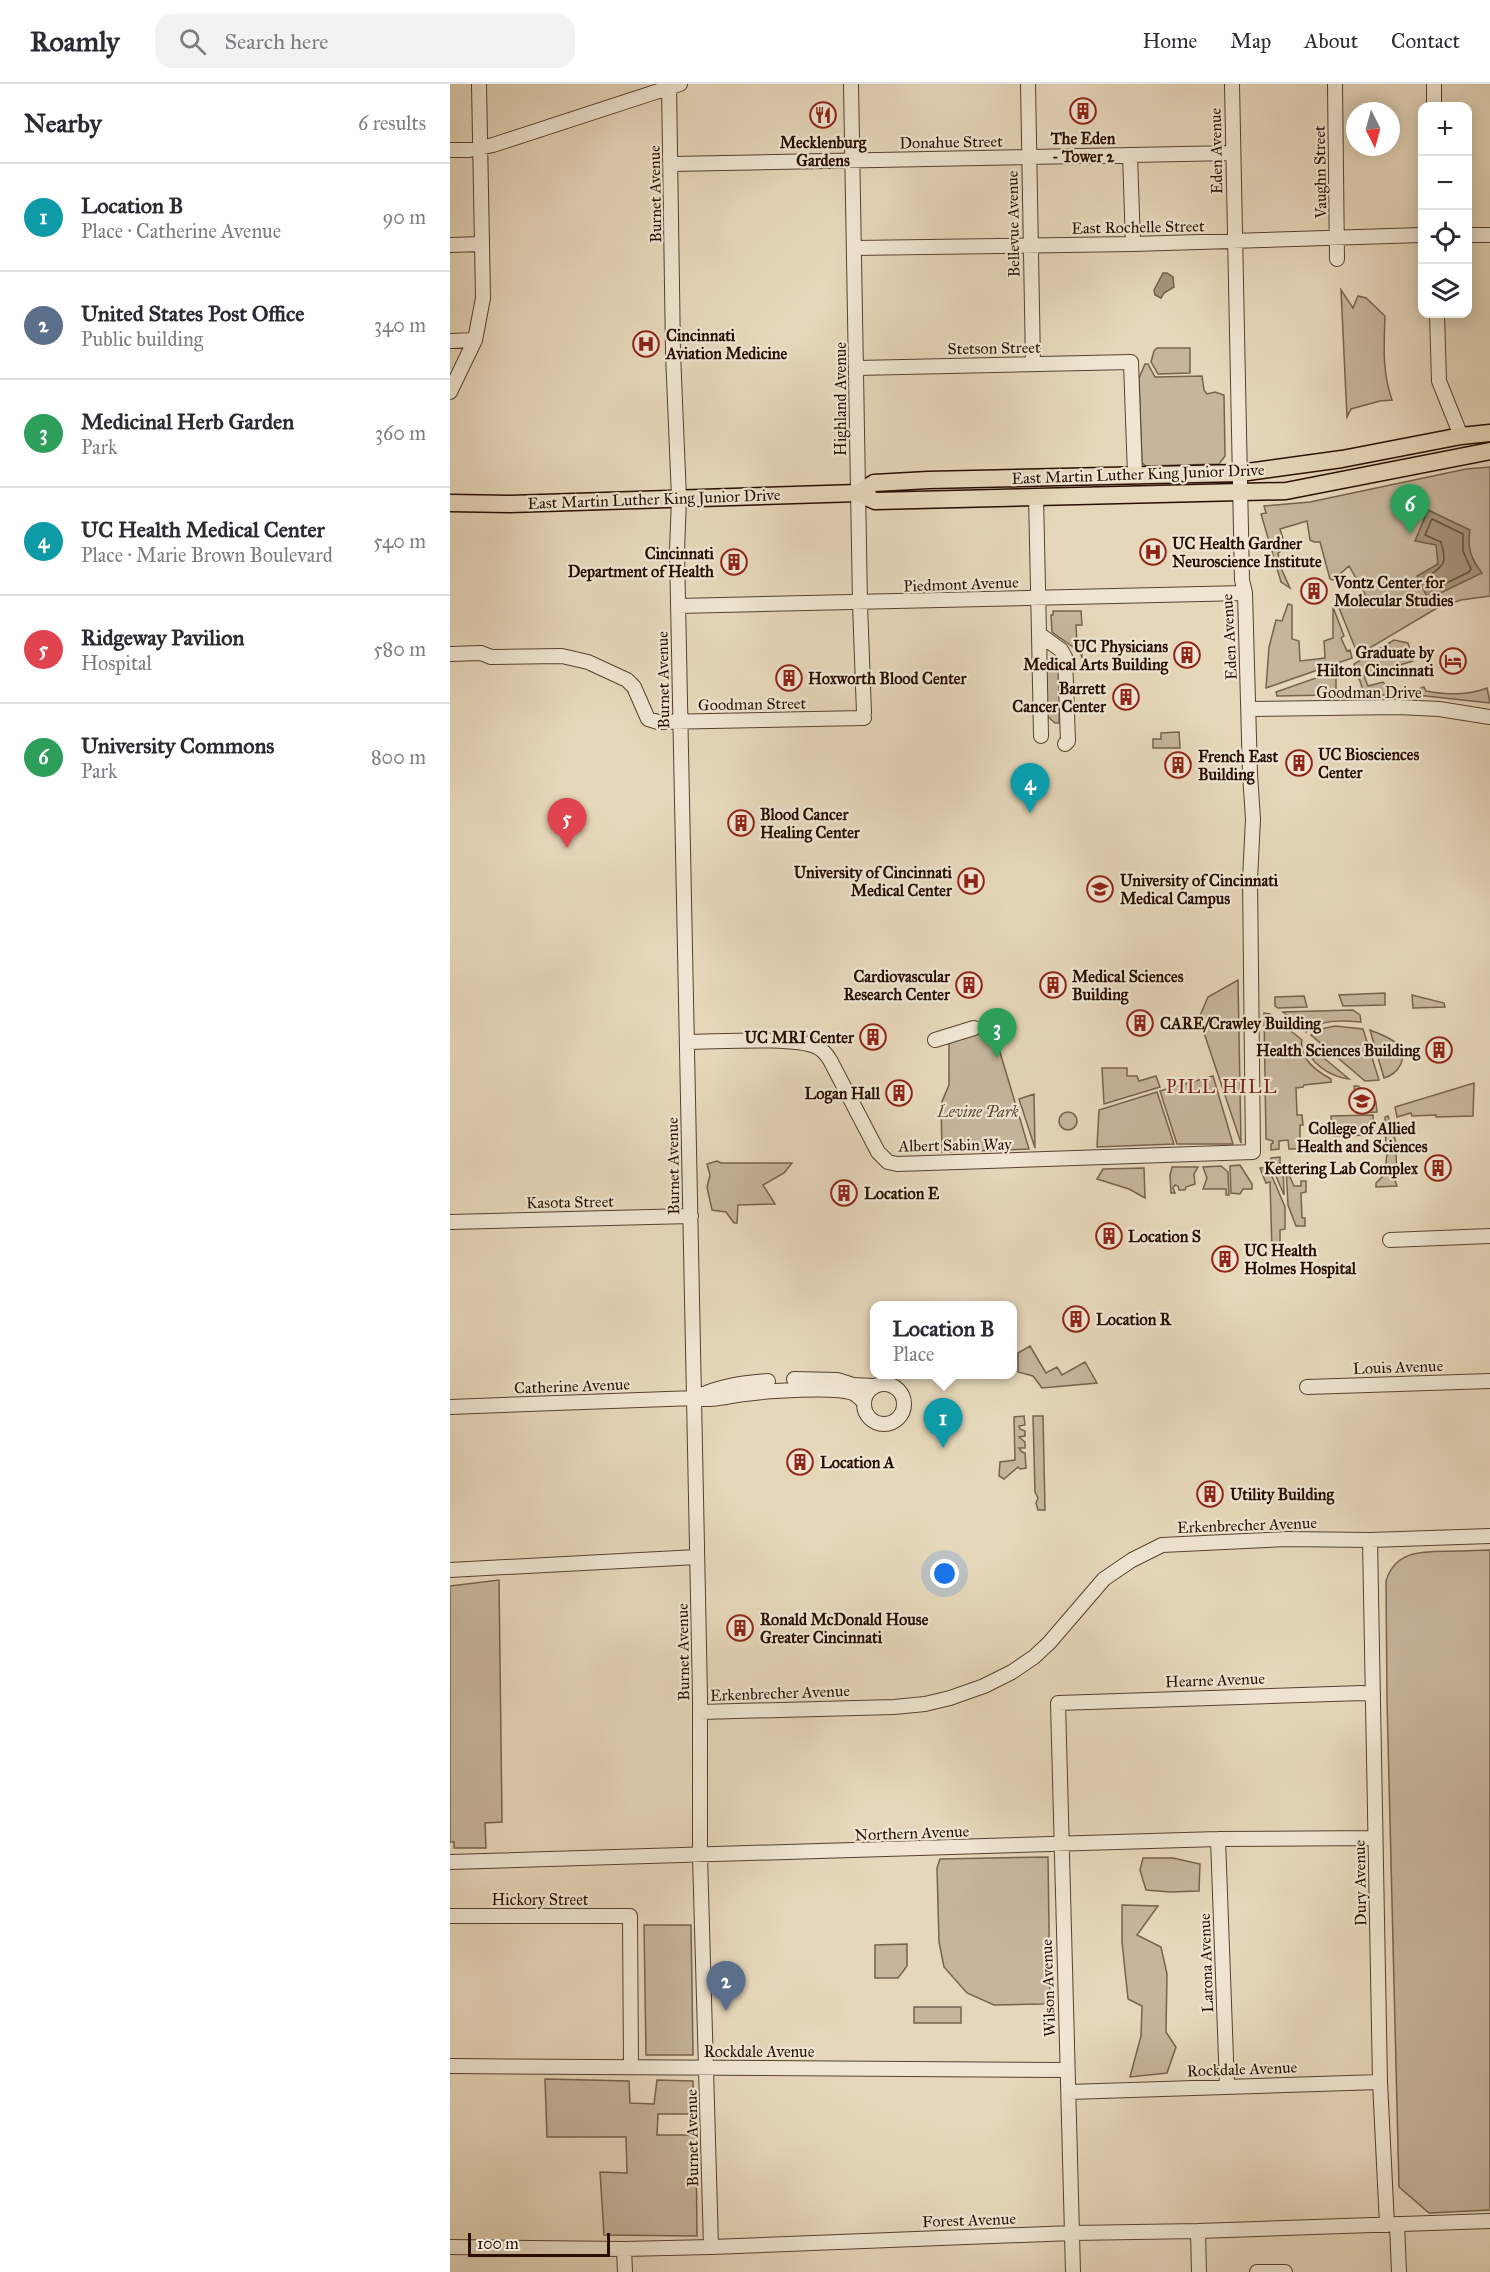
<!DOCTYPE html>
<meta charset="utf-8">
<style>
body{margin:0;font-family:"IM FELL Great Primer",serif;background:#f2f2f3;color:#2b2b33}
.controls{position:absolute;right:18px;top:18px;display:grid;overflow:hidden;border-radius:12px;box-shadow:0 3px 15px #0003}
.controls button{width:54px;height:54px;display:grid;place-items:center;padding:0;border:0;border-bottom:2px solid #e1e1e2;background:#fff;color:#2b2b33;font:30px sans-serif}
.compass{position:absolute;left:896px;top:18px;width:54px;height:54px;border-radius:50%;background:#fff;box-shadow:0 3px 15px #0003;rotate:174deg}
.scale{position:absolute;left:18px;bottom:15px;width:142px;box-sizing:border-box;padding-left:6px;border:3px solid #280e01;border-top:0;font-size:16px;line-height:21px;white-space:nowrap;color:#280e01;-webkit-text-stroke:4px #efe5d2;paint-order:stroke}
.you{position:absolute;left:495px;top:1490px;width:21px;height:21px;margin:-15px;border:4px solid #fff;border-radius:50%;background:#1a73e8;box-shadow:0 0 0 9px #1a73e833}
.badge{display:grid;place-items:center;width:39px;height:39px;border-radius:50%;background:#8f2418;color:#fff;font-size:20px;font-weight:700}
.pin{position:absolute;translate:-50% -50px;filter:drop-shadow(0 2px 3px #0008)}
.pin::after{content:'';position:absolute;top:32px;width:21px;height:18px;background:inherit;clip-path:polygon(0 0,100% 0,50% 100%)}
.popup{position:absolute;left:420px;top:1217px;width:147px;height:78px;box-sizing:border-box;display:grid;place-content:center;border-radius:12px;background:#fff;filter:drop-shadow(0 2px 4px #0005);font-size:20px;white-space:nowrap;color:#7c7c81}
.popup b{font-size:22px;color:#2b2b33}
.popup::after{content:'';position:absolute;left:50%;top:100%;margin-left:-12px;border:12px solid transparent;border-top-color:#fff}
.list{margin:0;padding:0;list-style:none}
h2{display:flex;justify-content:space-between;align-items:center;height:78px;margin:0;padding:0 24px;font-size:26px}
h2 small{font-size:20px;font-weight:400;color:#7c7c81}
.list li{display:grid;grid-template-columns:39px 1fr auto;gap:18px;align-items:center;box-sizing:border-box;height:108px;padding:0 24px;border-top:2px solid #e1e1e2}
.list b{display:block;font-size:22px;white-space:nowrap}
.list p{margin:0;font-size:20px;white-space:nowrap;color:#7c7c81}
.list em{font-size:20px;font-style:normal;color:#7c7c81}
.icon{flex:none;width:33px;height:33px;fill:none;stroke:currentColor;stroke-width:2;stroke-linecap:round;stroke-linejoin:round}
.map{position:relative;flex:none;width:1040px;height:2188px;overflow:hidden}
header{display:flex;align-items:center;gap:36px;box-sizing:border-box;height:84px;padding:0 30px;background:#fff;border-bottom:2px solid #e1e1e2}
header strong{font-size:28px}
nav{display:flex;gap:33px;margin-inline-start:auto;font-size:21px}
.search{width:420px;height:54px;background:#f2f2f3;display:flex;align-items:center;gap:15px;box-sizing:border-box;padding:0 21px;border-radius:18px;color:#7c7c81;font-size:22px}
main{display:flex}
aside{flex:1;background:#fff}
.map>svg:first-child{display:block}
.green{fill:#c6b59b;stroke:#77624e;stroke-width:1.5}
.water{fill:#a5937b;stroke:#735e4a;stroke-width:1.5}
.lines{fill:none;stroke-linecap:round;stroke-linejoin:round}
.shore{stroke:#66503e;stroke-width:1.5}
.minor-casing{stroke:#58402f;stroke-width:16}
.major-casing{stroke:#280e01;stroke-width:19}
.minor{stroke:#efe5d2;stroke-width:14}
.major{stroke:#e6d7ba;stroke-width:16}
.labels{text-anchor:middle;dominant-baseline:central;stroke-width:4.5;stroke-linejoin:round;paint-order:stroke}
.poi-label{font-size:16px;font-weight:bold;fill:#280e01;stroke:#efe5d2;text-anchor:start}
.street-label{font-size:16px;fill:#280e01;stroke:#efe5d2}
.park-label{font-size:16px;font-style:italic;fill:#5f4837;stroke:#efe5d2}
.neighbourhood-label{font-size:18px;letter-spacing:1.5px;fill:#7a1f14;stroke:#efe5d2}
</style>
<header>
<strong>Roamly</strong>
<div class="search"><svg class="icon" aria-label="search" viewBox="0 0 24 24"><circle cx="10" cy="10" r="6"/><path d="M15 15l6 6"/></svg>Search here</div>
<nav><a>Home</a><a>Map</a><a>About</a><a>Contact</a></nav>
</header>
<main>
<aside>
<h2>Nearby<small>6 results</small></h2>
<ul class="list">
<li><span class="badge" style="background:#0f9aa8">1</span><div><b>Location B</b><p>Place · Catherine Avenue</p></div><em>90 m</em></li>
<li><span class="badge" style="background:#5c6f8a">2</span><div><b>United States Post Office</b><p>Public building</p></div><em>340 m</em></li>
<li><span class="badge" style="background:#2e9e5b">3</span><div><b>Medicinal Herb Garden</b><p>Park</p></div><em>360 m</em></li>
<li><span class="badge" style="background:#0f9aa8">4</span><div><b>UC Health Medical Center</b><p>Place · Marie Brown Boulevard</p></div><em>540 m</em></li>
<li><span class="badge" style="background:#e0444e">5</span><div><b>Ridgeway Pavilion</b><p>Hospital</p></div><em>580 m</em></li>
<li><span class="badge" style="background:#2e9e5b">6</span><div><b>University Commons</b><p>Park</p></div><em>800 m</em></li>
</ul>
</aside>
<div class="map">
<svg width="1040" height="2188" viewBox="0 0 1040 2188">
<rect width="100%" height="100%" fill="#e6d7ba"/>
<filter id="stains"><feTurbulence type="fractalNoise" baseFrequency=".00333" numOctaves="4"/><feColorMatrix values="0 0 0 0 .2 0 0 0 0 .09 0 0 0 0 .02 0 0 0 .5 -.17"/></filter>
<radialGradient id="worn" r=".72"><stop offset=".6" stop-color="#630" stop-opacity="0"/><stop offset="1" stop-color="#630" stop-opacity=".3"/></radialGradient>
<path class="green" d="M891,206L903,224L908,212L916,214L935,232C934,261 932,288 942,316L930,317L901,325L897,333Z
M707,264H740V289L708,290L701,278L704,267Z
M695,280H698L705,293L752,292L754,306L757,310L765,308L774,311L775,372L769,380L696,382L692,379L689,294Z
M1040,383V512L1011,516L987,524L908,571L887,519L915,510L899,482L883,496L880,495L870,458H864L860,456L857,437L830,445L836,464L828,469L830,482L840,504L831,498L811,430L816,429L814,422L860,418L1016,385Z
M838,520L842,521V555L849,557L850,577L875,574L874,557L883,554V523L894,552L891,554L897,567L900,566L902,574L816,604L819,563L826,536L832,537Z
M603,527H631L632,541H626L627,561H632V574L630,568L602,548L601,531H603Z
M944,556L958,559L963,577L914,592L918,602L933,598L940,606V611H916L913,606L904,580Z
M592,585H611L609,639H605L596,631Z
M886,587V604L882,611L827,612L826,608Z
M974,603L976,607C997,611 1017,612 1037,604L1040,619L967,611L966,606Z
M729,648L730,664H703V655H711V649Z
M788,896L791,1059L749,934L758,913Z
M935,909V921L893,922L889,911Z
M962,911L994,919L995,923L963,924Z
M854,912L857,923L828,924L825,922V913Z
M903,926L910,931L911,938C891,936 873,935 856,948L833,928Z
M814,929L820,930L852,956C849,975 866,987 881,995V998L854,1001L853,1003L846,1004L847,1031H852L853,1041H850V1065H839L838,1056L829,1057V1065L821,1066V1060L823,1059V1057L816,1055Z
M538,940L543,945L579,1065L492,1068L491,1020L499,1001V958L502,952Z
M885,942L913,945L929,996L915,997L861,951L871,945Z
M920,946C929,950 940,953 947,960C960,973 948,990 934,994Z
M856,960H857L899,995C881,993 858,979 856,960Z
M677,984V992H687L689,997L706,992L710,1003L654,1020L652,984Z
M763,992L783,1060H727L710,1007Z
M1024,999L1023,1032L986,1033V1031L962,1032L961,1029L947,1033L945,1023Z
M904,1002H908L926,1018L927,1028L908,1029Z
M707,1008L724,1060L647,1063L649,1026Z
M584,1010L585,1064L569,1015Z
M609 1037a9 9 0 1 1 18 0a9 9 0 1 1-18 0Z
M923,1031L924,1051L882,1052L881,1032Z
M938,1032L946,1059H949L947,1065H936L935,1033Z
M937,1068H946L947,1094H944L947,1102L926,1103V1099L935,1090Z
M830,1073V1082H833L834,1111L820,1078L821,1074Z
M267,1077L271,1079H342L334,1089L313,1101L325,1120L288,1121L287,1139H284L276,1128L262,1126L257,1103L260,1091L257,1080Z
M790,1081L802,1100V1105H793L790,1110L781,1109L780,1082Z
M771,1082L778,1088L779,1111H776V1105H753L757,1094L753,1083Z
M722,1083H748L744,1090L745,1100L736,1103L735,1106H729L728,1102L725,1101L723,1104L725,1109H721L720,1091Z
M818,1083L835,1123V1145L830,1146V1166L822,1167L820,1098L816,1099L810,1084Z
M694,1084L695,1114L679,1105L647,1095L653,1085Z
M836,1084L844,1102H851V1097H856V1108L851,1109L852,1134H855V1142H846L838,1121Z
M580,1262L596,1289L607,1283L612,1291L635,1278L647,1299L592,1304L583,1292L568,1288V1269Z
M574,1332L575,1341L569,1342L570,1345L575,1347V1352L569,1353L575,1358V1364H569L572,1368L575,1369L576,1384L570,1385L568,1383L554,1395L549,1392L550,1378L565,1376L564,1333Z
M583,1332H593L595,1426H588L586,1419L588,1414L585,1408Z
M1040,1466V2126L979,2129L949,2103L937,1615L936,1497C946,1463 979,1468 1007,1467C1018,1467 1029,1466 1040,1466Z
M49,1496L52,1738L35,1739L36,1764H4V1758H0V1502Z
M598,1773L600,1915L593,1920L544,1921L517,1909L494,1883L489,1858L487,1784L490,1775Z
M693,1774H723L750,1780L749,1807L720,1808L696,1806L690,1786Z
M672,1821L708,1822L687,1851L711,1863L717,1890L716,1948L726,1963L717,1989L680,1993L691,1952L692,1922L678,1915L672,1858Z
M194,1841H241L243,1971H196Z
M457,1860V1882L448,1894H425V1861Z
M464,1923H511V1939H464Z
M95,1995L179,1997L180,2019L204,2020L207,1996L243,1997V2030H208L207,2051H246L247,2152L154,2151L150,2088L177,2089L176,2053H97Z"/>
<path class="water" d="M713,189H717L723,193L724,203L714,209L711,214L705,211L704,206Z
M978,426L1020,446C1017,464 1021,475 1032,489L978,515L967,492L988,480L986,461L965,457Z"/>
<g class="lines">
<path class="shore" d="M982,435L1013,450V467L1021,485L1019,488L982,506L976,494C993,481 998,482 991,458L975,451Z"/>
<g class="minor-casing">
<path id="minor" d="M219,0L223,269L229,414L227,467L250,1613V1772L261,2163
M401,0L410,520L414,629
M578,0L583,280
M885,0L887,175
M984,0V22
M0,66H19L43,61L230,0
M680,71L683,160
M221,80L783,69
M1018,151H1040
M0,161L32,160
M404,164L683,160L972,151
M987,230L989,297L1011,352
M0,257L25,256
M407,284L681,278L685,392
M0,308L25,256L33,214L29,0
M586,412L589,550
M228,522L795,509
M0,570L31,569L41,573L112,572L138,578L177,596L184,603L198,635L208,638L414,634
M798,625L948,623L989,625L1040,633
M591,652L589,550L611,566L615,573L618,657L615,660
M485,956L524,944
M238,958C267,958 344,952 367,963C373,966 377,971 380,976L428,1068L438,1078L447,1080L803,1068L800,795L803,735L800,690L795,509L792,496L782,0
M0,1138L241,1132
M940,1156L1040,1152
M344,1295L387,1296L403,1301L425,1302
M414 1320a20 20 0 1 1 40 0a20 20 0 1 1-40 0Z
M857,1303L1040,1297
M245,1314C267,1302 293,1299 318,1297
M0,1323L245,1314C263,1317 277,1312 295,1310C317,1307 385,1302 403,1309C407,1311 411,1315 414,1318
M920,1456L930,1998L937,2141
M0,1486L247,1473
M250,1628L444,1623L475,1620L500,1614L534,1602L562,1588L584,1573L599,1559L654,1495L682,1476L712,1461L837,1455L920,1456L1040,1452
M768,1755L777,2002
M0,1778L768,1755L925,1754
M0,1832H180L181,1983
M0,1982L617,1986
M619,2008L930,1998
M947,2140L949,2188
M748,2147L749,2188
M0,2163L174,2165L261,2163L622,2149L748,2147L1040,2137
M174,2165L175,2188
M623,2188L608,1619L913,1609L923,1611
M807,2188H835"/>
</g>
<g class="major-casing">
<path id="major" d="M408,409L424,399L478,396L790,389L892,375L1011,352L1040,349
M0,419L60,420L408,409L425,417L836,407L1040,367"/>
</g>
<use href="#minor" class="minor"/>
<use href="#major" class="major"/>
</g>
<defs>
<g id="building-ring" transform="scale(1.35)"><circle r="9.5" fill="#efe5d2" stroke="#8f2418" stroke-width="1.5"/><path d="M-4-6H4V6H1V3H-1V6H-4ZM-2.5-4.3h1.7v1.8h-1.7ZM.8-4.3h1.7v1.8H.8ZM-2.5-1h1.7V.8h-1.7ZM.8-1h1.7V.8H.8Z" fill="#8f2418"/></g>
<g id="restaurant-ring" transform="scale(1.35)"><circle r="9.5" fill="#efe5d2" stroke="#8f2418" stroke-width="1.5"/><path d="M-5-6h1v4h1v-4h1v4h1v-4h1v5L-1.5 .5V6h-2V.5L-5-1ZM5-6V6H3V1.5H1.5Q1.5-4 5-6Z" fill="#8f2418"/></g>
<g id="hospital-ring" transform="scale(1.35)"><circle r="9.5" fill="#efe5d2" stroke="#8f2418" stroke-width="1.5"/><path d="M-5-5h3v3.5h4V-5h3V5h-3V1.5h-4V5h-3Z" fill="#8f2418"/></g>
<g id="hotel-ring" transform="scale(1.35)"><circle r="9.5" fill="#efe5d2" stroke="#8f2418" stroke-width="1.5"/><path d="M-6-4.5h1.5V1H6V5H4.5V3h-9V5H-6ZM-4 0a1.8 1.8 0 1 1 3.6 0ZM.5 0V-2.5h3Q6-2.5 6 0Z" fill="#8f2418"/></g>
<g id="university-ring" transform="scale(1.35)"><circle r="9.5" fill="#efe5d2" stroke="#8f2418" stroke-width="1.5"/><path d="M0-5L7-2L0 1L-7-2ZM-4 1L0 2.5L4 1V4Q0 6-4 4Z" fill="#8f2418"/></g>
</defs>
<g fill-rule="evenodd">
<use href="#building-ring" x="633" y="27"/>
<use href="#restaurant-ring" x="373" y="31"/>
<use href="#hospital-ring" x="196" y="260"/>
<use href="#hospital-ring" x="703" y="468"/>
<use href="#building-ring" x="284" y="478"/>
<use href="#building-ring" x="864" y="507"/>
<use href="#building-ring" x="737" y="571"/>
<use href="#hotel-ring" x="1003" y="577"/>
<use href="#building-ring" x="339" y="594"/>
<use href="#building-ring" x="676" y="613"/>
<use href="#building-ring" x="849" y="679"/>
<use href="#building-ring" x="728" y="681"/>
<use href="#building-ring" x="291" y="739"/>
<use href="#hospital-ring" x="521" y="797"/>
<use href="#university-ring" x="650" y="805"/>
<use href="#building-ring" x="519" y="901"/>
<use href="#building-ring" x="603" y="901"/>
<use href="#building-ring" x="690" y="939"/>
<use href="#building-ring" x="423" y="953"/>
<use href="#building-ring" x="989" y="966"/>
<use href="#building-ring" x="449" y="1009"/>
<use href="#university-ring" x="912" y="1017"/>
<use href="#building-ring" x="988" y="1084"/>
<use href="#building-ring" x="394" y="1109"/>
<use href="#building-ring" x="659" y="1152"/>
<use href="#building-ring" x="775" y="1175"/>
<use href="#building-ring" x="626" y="1235"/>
<use href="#building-ring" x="350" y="1378"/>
<use href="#building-ring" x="760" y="1410"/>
<use href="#building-ring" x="290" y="1544"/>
</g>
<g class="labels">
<g class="poi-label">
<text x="633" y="54" text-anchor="middle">The Eden<tspan x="633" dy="18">- Tower 2</tspan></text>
<text x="373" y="58" text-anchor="middle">Mecklenburg<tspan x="373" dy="18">Gardens</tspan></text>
<text x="216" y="251">Cincinnati<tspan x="216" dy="18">Aviation Medicine</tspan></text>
<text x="722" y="459">UC Health Gardner<tspan x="722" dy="18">Neuroscience Institute</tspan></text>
<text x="264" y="469" text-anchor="end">Cincinnati<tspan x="264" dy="18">Department of Health</tspan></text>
<text x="884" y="498">Vontz Center for<tspan x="884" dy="18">Molecular Studies</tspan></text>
<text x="718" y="562" text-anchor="end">UC Physicians<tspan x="718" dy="18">Medical Arts Building</tspan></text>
<text x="984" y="568" text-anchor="end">Graduate by<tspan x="984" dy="18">Hilton Cincinnati</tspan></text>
<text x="358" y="594">Hoxworth Blood Center</text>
<text x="656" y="604" text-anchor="end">Barrett<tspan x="656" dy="18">Cancer Center</tspan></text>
<text x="868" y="670">UC Biosciences<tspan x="868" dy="18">Center</tspan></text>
<text x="748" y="672">French East<tspan x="748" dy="18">Building</tspan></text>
<text x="310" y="730">Blood Cancer<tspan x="310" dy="18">Healing Center</tspan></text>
<text x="502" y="788" text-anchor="end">University of Cincinnati<tspan x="502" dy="18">Medical Center</tspan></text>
<text x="670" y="796">University of Cincinnati<tspan x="670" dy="18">Medical Campus</tspan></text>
<text x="500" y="892" text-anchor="end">Cardiovascular<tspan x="500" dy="18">Research Center</tspan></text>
<text x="622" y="892">Medical Sciences<tspan x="622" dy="18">Building</tspan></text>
<text x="710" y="939">CARE/Crawley Building</text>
<text x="404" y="953" text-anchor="end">UC MRI Center</text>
<text x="970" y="966" text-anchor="end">Health Sciences Building</text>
<text x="430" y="1009" text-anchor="end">Logan Hall</text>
<text x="912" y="1044" text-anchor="middle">College of Allied<tspan x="912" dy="18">Health and Sciences</tspan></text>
<text x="968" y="1084" text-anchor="end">Kettering Lab Complex</text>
<text x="414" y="1109">Location E</text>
<text x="678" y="1152">Location S</text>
<text x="794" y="1166">UC Health<tspan x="794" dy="18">Holmes Hospital</tspan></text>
<text x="646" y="1235">Location R</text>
<text x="370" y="1378">Location A</text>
<text x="780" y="1410">Utility Building</text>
<text x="310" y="1535">Ronald McDonald House<tspan x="310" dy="18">Greater Cincinnati</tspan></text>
</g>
<g class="street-label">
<text transform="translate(501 58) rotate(-1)">Donahue Street</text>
<text transform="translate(766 67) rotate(-91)">Eden Avenue</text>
<text transform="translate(870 88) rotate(-91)">Vaughn Street</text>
<text transform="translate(205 110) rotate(-91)">Burnet Avenue</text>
<text transform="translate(563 140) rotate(-91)">Bellevue Avenue</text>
<text transform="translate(688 143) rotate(-1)">East Rochelle Street</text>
<text transform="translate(544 264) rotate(-1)">Stetson Street</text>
<text transform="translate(390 315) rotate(-90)">Highland Avenue</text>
<text transform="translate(688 390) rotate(-2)">East Martin Luther King Junior Drive</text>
<text transform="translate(204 415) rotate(-2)">East Martin Luther King Junior Drive</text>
<text transform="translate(511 500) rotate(-2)">Piedmont Avenue</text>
<text transform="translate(779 553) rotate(-93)">Eden Avenue</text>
<text transform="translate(213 596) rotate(-91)">Burnet Avenue</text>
<text x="919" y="608">Goodman Drive</text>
<text transform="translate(302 620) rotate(-1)">Goodman Street</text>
<text transform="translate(505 1061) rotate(-1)">Albert Sabin Way</text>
<text transform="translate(223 1082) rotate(-91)">Burnet Avenue</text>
<text transform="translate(120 1118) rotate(-1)">Kasota Street</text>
<text transform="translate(948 1283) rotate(-2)">Louis Avenue</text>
<text transform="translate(122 1302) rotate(-2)">Catherine Avenue</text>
<text transform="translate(797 1441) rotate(-2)">Erkenbrecher Avenue</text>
<text transform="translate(233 1568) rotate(-91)">Burnet Avenue</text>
<text transform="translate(765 1596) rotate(-2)">Hearne Avenue</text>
<text transform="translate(330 1609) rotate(-2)">Erkenbrecher Avenue</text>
<text transform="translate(462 1749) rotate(-2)">Northern Avenue</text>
<text transform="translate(910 1799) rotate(-91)">Dury Avenue</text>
<text x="90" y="1815">Hickory Street</text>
<text transform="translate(756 1879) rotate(-92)">Larona Avenue</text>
<text transform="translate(598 1904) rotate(-92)">Wilson Avenue</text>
<text x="309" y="1967">Rockdale Avenue</text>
<text transform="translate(792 1985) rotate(-2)">Rockdale Avenue</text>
<text transform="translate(242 2054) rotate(-91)">Burnet Avenue</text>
<text transform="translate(519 2136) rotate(-2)">Forest Avenue</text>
</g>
<g class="park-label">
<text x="528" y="1027">Levine Park</text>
</g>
<g class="neighbourhood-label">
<text x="772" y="1003">PILL HILL</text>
</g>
</g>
<rect width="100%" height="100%" filter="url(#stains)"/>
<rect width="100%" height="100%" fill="url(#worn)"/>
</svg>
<div class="controls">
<button>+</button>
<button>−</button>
<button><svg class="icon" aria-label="locate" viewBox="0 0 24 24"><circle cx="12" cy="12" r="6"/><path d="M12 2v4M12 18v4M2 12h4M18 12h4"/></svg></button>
<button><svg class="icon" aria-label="layers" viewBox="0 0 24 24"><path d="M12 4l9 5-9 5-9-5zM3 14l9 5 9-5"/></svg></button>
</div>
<svg class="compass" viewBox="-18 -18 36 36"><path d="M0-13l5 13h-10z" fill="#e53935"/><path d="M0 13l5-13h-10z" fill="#7c7c81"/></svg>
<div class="scale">100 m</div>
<div class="you"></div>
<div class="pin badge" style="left:493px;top:1364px;background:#0f9aa8">1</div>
<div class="popup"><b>Location B</b>Place</div>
<div class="pin badge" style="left:276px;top:1927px;background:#5c6f8a">2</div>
<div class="pin badge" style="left:547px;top:974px;background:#2e9e5b">3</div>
<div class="pin badge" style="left:580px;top:729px;background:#0f9aa8">4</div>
<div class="pin badge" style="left:117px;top:764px;background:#e0444e">5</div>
<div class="pin badge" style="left:960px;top:450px;background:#2e9e5b">6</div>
</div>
</main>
